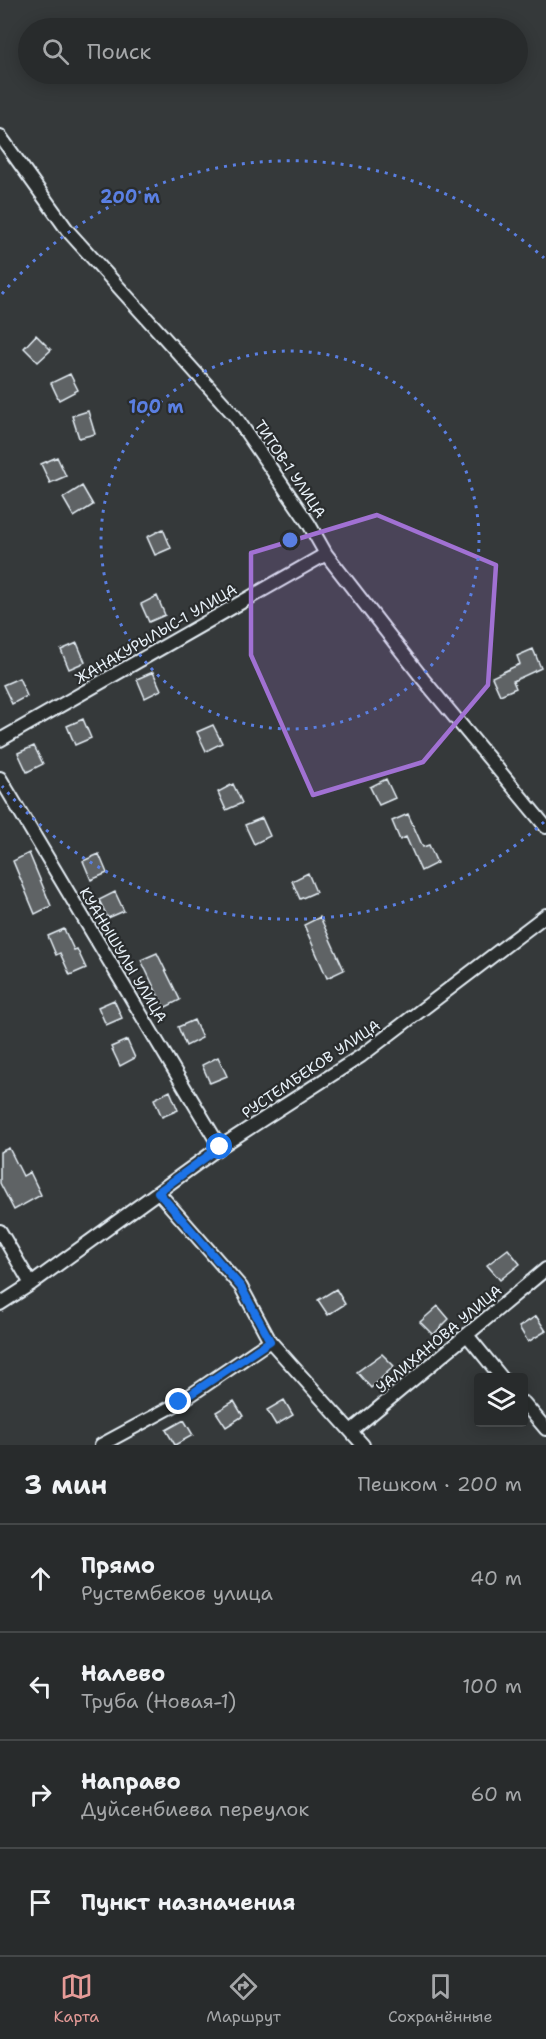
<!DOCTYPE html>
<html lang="ru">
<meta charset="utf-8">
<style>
body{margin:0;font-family:"Shantell Sans",sans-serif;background:#343738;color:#f1f3f6}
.controls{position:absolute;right:18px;bottom:18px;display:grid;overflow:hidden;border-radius:6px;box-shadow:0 3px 15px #0003}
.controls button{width:54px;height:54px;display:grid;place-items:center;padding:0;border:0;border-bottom:2px solid #444748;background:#282b2c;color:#f1f3f6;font:30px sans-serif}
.stop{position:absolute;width:18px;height:18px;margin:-14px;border:4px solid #1a73e8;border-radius:50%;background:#fff}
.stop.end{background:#1a73e8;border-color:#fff;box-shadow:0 2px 6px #0008}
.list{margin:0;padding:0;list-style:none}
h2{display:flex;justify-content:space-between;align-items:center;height:78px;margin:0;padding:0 24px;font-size:26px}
h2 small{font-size:20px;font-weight:400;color:#a5a7a9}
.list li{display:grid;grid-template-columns:39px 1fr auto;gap:18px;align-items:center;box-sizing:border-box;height:108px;padding:0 24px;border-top:2px solid #444748}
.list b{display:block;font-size:22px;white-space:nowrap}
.list p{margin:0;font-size:20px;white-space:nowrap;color:#a5a7a9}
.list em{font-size:20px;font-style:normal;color:#a5a7a9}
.icon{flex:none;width:33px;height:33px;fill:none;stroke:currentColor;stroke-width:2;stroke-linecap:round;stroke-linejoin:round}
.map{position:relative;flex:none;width:546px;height:1445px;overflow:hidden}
.search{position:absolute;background:#282b2c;box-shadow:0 3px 15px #0003;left:18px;right:18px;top:18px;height:66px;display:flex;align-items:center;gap:15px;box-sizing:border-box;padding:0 21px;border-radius:33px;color:#a5a7a9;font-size:22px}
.sheet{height:510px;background:#282b2c}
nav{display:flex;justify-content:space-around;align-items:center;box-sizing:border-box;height:84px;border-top:2px solid #444748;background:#282b2c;font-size:16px;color:#a5a7a9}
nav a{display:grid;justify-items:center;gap:3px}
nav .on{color:#e69b98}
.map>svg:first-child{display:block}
.building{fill:#5f6365;stroke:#e8f1f8;stroke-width:1.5}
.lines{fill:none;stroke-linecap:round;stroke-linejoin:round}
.minor-casing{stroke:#e8f1f8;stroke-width:16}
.minor{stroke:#2a2d2e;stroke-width:12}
.route{stroke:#1a73e8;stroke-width:8}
.marked{fill:#a171d3;fill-opacity:0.2;stroke:#a171d3;stroke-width:4.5;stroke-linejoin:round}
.ring{fill:none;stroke:#5a7fe2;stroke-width:3;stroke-dasharray:3 6}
.labels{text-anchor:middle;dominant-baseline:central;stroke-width:4.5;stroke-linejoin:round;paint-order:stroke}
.street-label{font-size:15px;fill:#e8f1f8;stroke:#2a2d2e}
.centre{fill:#5a7fe2;stroke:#2a2d2e;stroke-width:3}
.ring-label{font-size:18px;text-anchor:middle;font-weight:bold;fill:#5a7fe2;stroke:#2a2d2e;stroke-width:4.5;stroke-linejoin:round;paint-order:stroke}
</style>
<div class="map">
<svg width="546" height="1445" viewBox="0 0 546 1445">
<rect width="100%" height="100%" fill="#35393a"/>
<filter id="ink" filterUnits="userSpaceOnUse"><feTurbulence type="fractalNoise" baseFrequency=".0167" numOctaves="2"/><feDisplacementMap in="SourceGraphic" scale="12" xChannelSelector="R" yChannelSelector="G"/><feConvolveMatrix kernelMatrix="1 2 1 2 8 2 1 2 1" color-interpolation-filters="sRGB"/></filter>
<g filter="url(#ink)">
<path class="building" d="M36,335L51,350L38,362L24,348Z
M70,374L78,390L59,400L51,383Z
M88,411L95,434L79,438L72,416Z
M57,457L66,476L50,483L41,464Z
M82,486L93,505L74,517L63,498Z
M163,529L171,548L155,555L147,537Z
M157,596L165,615L149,622L141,604Z
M77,643L85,662L69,669L61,650Z
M533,649L541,668L513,681L516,688L500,695L492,677L520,664L517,656Z
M153,672L161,690L145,698L137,679Z
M19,678L27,696L12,704L3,685Z
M83,719L91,738L75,745L67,726Z
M213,725L222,743L206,751L197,732Z
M34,746L43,764L27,772L18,753Z
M386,779L395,798L379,805L370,787Z
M233,784L242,803L226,810L218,792Z
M408,814L423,847L429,845L437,863L421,871L406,837L400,840L392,821Z
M262,818L270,836L254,844L245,825Z
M29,853L51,906L35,914L13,861Z
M99,854L107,873L91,880L83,861Z
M308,873L316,892L300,899L292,881Z
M115,892L124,911L108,918L99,900Z
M320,917L344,970L327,978L304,925Z
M64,929L74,950L77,949L86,968L70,975L60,953L56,955L48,936Z
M157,953L180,1000L164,1008L141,960Z
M114,1000L122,1018L106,1025L98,1007Z
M194,1020L202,1038L186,1046L178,1027Z
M127,1040L135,1058L120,1066L111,1047Z
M218,1057L227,1076L210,1083L202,1065Z
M170,1091L178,1110L162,1117L154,1099Z
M9,1148L23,1176L30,1172L41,1195L14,1210L0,1183V1152Z
M508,1249L520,1264L500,1280L487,1265Z
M336,1289L345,1304L328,1315L318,1300Z
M438,1306L449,1319L433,1335L420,1322Z
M536,1316L546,1331L528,1342L519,1327Z
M382,1354L394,1366L371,1388L357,1372Z
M284,1400L293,1415L276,1425L267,1410Z
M234,1401L243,1416L226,1427L216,1412Z
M184,1420L193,1435L175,1445L166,1430Z"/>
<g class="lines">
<g class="minor-casing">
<path id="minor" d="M0,136L68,231L235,416L309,524L326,554L423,679L546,827
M0,740L326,554
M0,778L220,1147
M158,1192L241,1287L270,1341L363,1445
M0,1231L31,1284
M0,1304L31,1284L220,1147L361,1056L546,915
M467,1335L502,1378
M524,1403L546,1429
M351,1431L546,1269
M101,1445L179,1403L270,1341"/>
</g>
<use href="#minor" class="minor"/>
</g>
</g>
<g class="lines" filter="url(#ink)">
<path class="route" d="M179,1402L270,1341L241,1287L158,1192L220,1147"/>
</g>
<path class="marked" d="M377,515L496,565L488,685L423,762L313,795L251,655V553Z"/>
<g class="ring">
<circle cx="290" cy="540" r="189"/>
<path d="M544 822A379 379 0 0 1 2 786M2 294A379 379 0 0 1 544 258"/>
</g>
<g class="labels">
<g class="street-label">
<text transform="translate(290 469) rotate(56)">ТИТОВ-1 УЛИЦА</text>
<text transform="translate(156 634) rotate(-30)">ЖАНАКУРЫЛЫС-1 УЛИЦА</text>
<text transform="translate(123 955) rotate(59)">КУАНЫШУЛЫ УЛИЦА</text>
<text transform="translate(311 1069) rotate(-34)">РУСТЕМБЕКОВ УЛИЦА</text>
<text transform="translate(439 1339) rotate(-40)">УАЛИХАНОВА УЛИЦА</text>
</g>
</g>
<circle cx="290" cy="540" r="9" class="centre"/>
<g class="ring-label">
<text x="130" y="203">200 m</text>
<text x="156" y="413">100 m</text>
</g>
</svg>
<div class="controls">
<button><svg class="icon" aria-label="layers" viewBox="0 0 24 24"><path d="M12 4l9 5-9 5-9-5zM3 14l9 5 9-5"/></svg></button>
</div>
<div class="stop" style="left:220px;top:1147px"></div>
<div class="stop end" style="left:179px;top:1402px"></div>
<div class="search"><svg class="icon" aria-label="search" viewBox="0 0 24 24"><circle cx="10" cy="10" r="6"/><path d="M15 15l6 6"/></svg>Поиск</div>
</div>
<section class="sheet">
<h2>3 мин<small>Пешком · 200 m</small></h2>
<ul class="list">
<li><svg class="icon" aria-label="ahead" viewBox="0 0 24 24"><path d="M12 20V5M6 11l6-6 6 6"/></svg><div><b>Прямо</b><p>Рустембеков улица</p></div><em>40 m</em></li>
<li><svg class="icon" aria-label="left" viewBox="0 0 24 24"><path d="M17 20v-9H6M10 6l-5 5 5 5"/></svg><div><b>Налево</b><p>Труба (Новая-1)</p></div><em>100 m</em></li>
<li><svg class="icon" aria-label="right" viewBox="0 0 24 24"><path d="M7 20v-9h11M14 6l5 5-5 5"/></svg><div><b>Направо</b><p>Дуйсенбиева переулок</p></div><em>60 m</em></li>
<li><svg class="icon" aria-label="arrive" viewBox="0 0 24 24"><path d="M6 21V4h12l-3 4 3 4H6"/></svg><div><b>Пункт назначения</b></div></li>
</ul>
</section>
<nav>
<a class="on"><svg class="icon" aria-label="map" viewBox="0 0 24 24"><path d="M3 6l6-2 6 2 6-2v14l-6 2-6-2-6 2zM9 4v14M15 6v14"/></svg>Карта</a>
<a><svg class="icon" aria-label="directions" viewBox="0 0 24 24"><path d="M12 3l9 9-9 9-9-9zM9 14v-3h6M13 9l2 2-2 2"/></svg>Маршрут</a>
<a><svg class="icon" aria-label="saved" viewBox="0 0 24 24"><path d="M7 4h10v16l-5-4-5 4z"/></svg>Сохранённые</a>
</nav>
